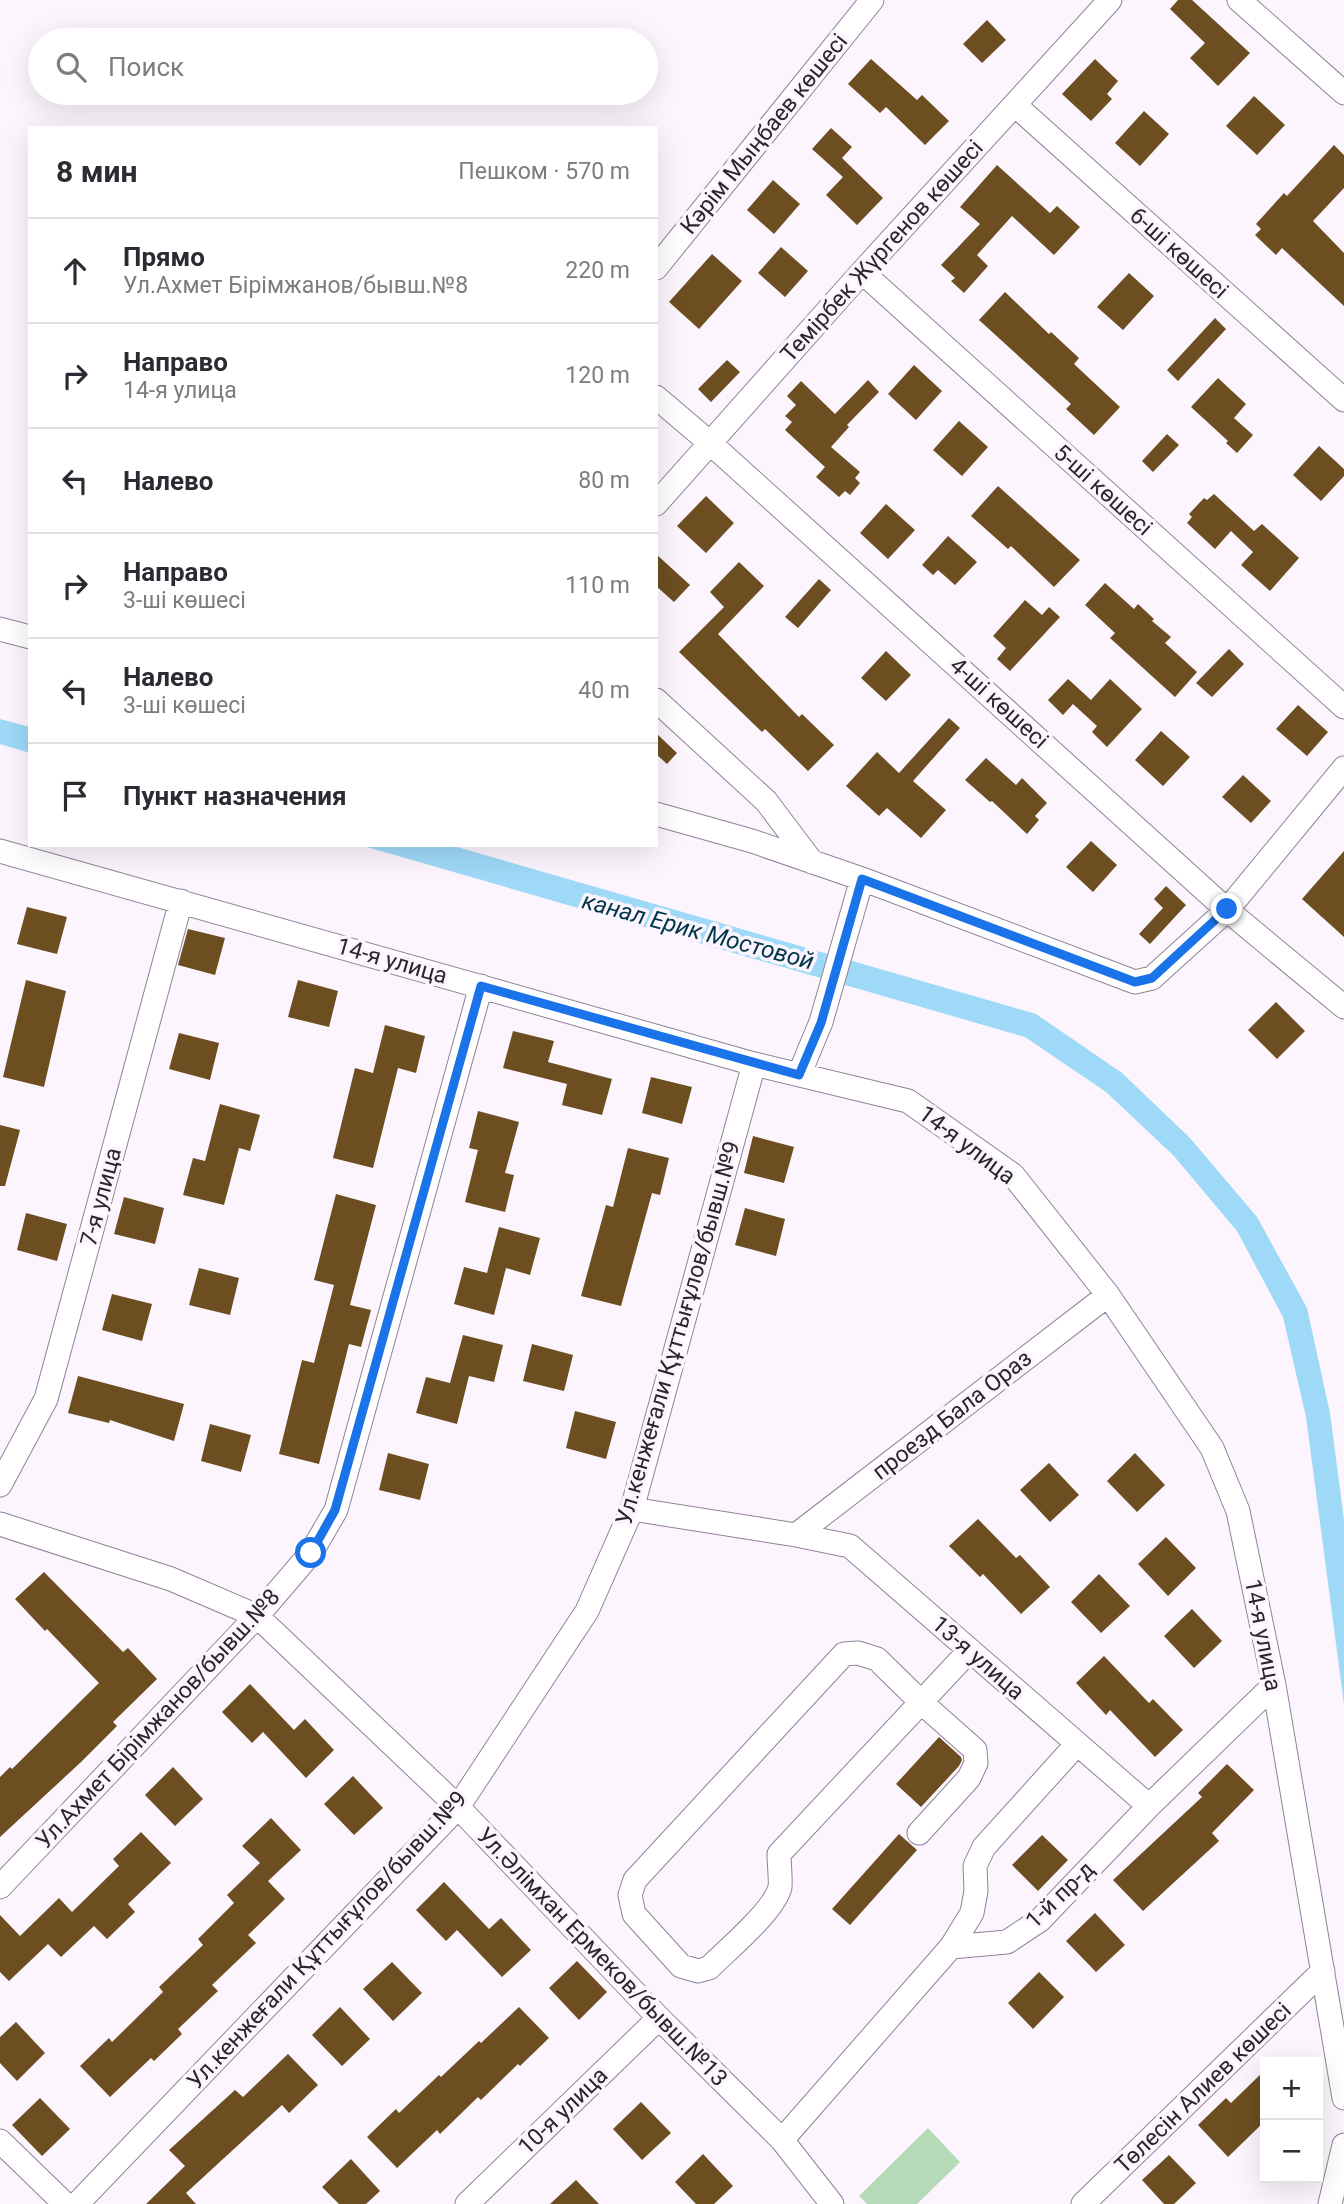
<!DOCTYPE html>
<html lang="ru">
<meta charset="utf-8">
<style>
body{margin:0;font-family:Roboto,sans-serif;background:#f7f7f7;color:#2b2b33}
.controls{position:absolute;right:21px;bottom:21px;display:grid;overflow:hidden;border-radius:0px;box-shadow:0 7px 28px #0002}
.controls button{width:63px;height:63px;display:grid;place-items:center;padding:0;border:0;border-bottom:2px solid #e1e1e2;background:#fff;color:#2b2b33;font:35px sans-serif}
.stop{position:absolute;width:21px;height:21px;margin:-16px;border:5px solid #1a73e8;border-radius:50%;background:#fff}
.stop.end{background:#1a73e8;border-color:#fff;box-shadow:0 2px 7px #0008}
.list{margin:0;padding:0;list-style:none}
h2{display:flex;justify-content:space-between;align-items:center;height:91px;margin:0;padding:0 28px;font-size:30px}
h2 small{font-size:23px;font-weight:400;color:#7c7c81}
.list li{display:grid;grid-template-columns:46px 1fr auto;gap:21px;align-items:center;box-sizing:border-box;height:105px;padding:0 28px;border-top:2px solid #e1e1e2}
.list b{display:block;font-size:26px;white-space:nowrap}
.list p{margin:0;font-size:23px;white-space:nowrap;color:#7c7c81}
.list em{font-size:23px;font-style:normal;color:#7c7c81}
.icon{flex:none;width:38px;height:38px;fill:none;stroke:currentColor;stroke-width:2;stroke-linecap:round;stroke-linejoin:round}
.map{position:relative;flex:none;width:1344px;height:2204px;overflow:hidden}
.search{position:absolute;background:#fff;box-shadow:0 7px 28px #0002;left:28px;top:28px;width:630px;height:77px;display:flex;align-items:center;gap:18px;box-sizing:border-box;padding:0 24px;border-radius:38px;color:#7c7c81;font-size:26px}
.panel{position:absolute;background:#fff;box-shadow:0 7px 28px #0002;left:28px;top:126px;width:630px;height:721px;border-radius:0px}
.map>svg:first-child{display:block}
.green{fill:#b6d9b7}
.water{fill:#9ed9f7}
.building{fill:#6c4e21}
.lines{fill:none;stroke-linecap:round;stroke-linejoin:round}
.minor-casing{stroke:#908296;stroke-width:25}
.minor{stroke:#fff;stroke-width:23}
.route{stroke:#1a73e8;stroke-width:9}
.labels{text-anchor:middle;dominant-baseline:central;stroke-width:7;stroke-linejoin:round;paint-order:stroke}
.street-label{font-size:23px;fill:#2b252e;stroke:#fcf5fe}
.water-label{font-size:24px;font-style:italic;fill:#003549;stroke:#fcf5fe}
</style>
<div class="map">
<svg width="1344" height="2204" viewBox="0 0 1344 2204">
<rect width="100%" height="100%" fill="#fcf5fe"/>
<path class="green" d="M928,2128L960,2162L917,2204H867L859,2196Z"/>
<path class="water" d="M0,719L30,727V753L0,744Z
M360,845H450L1036,1014L1122,1073L1190,1138L1257,1217L1307,1308L1330,1413L1344,1520V1704L1306,1417L1283,1317L1237,1231L1173,1155L1106,1092L1025,1037Z"/>
<path class="building" d="M1178,0H1192L1250,53L1218,86L1190,58L1205,43L1170,9Z
M987,20L1006,40L982,63L963,44Z
M871,59L917,100L922,95L949,121L925,145L886,107L880,113L848,84Z
M1095,59L1118,81L1107,94L1112,99L1091,121L1062,94Z
M1254,96L1285,125L1257,155L1226,126Z
M1144,111L1169,134L1140,166L1115,143Z
M831,128L852,147L842,158L883,198L857,225L826,195L843,177L812,149Z
M1334,145L1344,155V188L1313,221L1344,253V306L1282,248L1276,255L1255,235L1261,229L1256,224L1284,193L1287,196Z
M997,165L1050,213L1057,206L1080,227L1054,255L1012,216L977,255L988,266L964,293L951,281L955,278L941,265L980,224L960,207Z
M773,180L800,204L774,234L747,210Z
M781,247L808,271L785,297L758,273Z
M712,254L742,281L699,329L669,302Z
M1129,273L1154,296L1123,330L1097,307Z
M1005,292L1049,334L1051,332L1079,358L1074,364L1120,407L1094,435L1066,409L1071,404L979,320Z
M1215,318L1226,329L1178,381L1167,370Z
M727,360L740,372L711,402L698,389Z
M914,365L942,391L916,420L888,394Z
M1218,378L1246,404L1234,418L1253,435L1237,453L1226,443L1228,441L1191,407Z
M868,380L879,392L847,425L849,427L831,447L860,472L855,478L860,483L850,495L845,491L839,497L816,477L825,467L785,430L792,422L785,416L796,405L787,396L801,381L835,414Z
M959,421L988,447L962,476L933,450Z
M1167,434L1179,445L1153,472L1142,461Z
M1319,446L1344,469V476L1321,501L1293,475Z
M998,486L1080,560L1054,587L1011,546L1008,549L971,516Z
M1214,494L1254,531L1262,524L1299,558L1270,591L1241,565L1253,552L1231,531L1215,549L1187,523L1192,517L1189,514L1204,498L1207,500Z
M706,496L734,523L706,553L677,526Z
M886,504L915,530L888,559L860,533Z
M948,536L977,562L955,585L938,570L933,575L922,565Z
M656,554L690,585L674,602L656,586Z
M739,562L764,586L718,634L799,717L802,714L834,745L808,771L765,729L762,732L679,652L724,607L710,592Z
M819,579L831,590L798,628L785,617Z
M1105,583L1134,609L1138,604L1154,619L1152,621L1171,637L1165,643L1197,672L1175,697L1110,638L1115,633L1085,605Z
M1025,600L1042,615L1049,607L1060,617L1010,671L997,659L1006,648L993,636Z
M1229,649L1244,664L1212,697L1196,683Z
M886,651L911,675L886,701L861,678Z
M1068,679L1091,700L1110,679L1142,709L1107,747L1092,732L1097,726L1073,704L1063,715L1048,700Z
M1298,705L1328,732L1307,756L1276,729Z
M949,718L960,728L913,781L946,810L921,838L887,808L879,816L846,786L877,752L899,773Z
M1161,731L1190,757L1163,786L1135,760Z
M656,733L677,753L667,764L656,754Z
M986,758L1016,785L1022,778L1047,803L1035,816L1039,820L1027,834L992,801L990,802L965,780Z
M1243,775L1271,801L1251,823L1222,797Z
M1091,841L1117,865L1093,892L1066,867Z
M1344,851V937L1302,899Z
M1166,886L1186,905L1150,944L1139,934L1163,908L1154,899Z
M27,907L67,917L57,954L17,944Z
M188,929L225,938L215,975L178,965Z
M26,980L66,991L44,1087L3,1077Z
M298,980L338,991L329,1027L288,1017Z
M1276,1002L1305,1031L1277,1059L1248,1030Z
M385,1025L425,1036L416,1073L398,1068L373,1168L333,1158L355,1068L373,1073Z
M513,1031L554,1041L548,1062L612,1079L602,1115L562,1105L567,1084L503,1068Z
M179,1033L219,1043L210,1080L169,1069Z
M651,1077L692,1087L682,1124L642,1113Z
M220,1104L260,1115L250,1151L239,1148L224,1205L183,1195L193,1158L205,1161Z
M478,1111L519,1122L505,1173L514,1175L505,1212L465,1202L478,1150L469,1148Z
M0,1125L20,1130L5,1186H0Z
M753,1136L794,1147L784,1183L744,1173Z
M628,1148L669,1158L660,1195L652,1193L621,1306L581,1296L606,1205L613,1207Z
M336,1194L376,1205L350,1305L371,1310L361,1347L349,1344L319,1464L279,1454L302,1360L314,1363L334,1285L314,1280Z
M124,1197L164,1208L155,1244L114,1234Z
M745,1208L785,1219L776,1256L735,1245Z
M26,1213L67,1224L57,1261L17,1250Z
M499,1227L540,1238L530,1275L506,1268L494,1315L454,1304L464,1267L487,1273Z
M199,1268L239,1278L230,1315L189,1305Z
M112,1294L152,1304L142,1341L102,1330Z
M463,1335L503,1345L494,1382L469,1376L457,1424L416,1413L426,1377L450,1383Z
M532,1344L573,1355L564,1391L523,1381Z
M78,1376L184,1404L174,1441L110,1420L109,1423L68,1413Z
M575,1411L616,1422L606,1459L566,1448Z
M210,1424L251,1435L241,1472L201,1461Z
M388,1453L429,1464L420,1500L379,1490Z
M1135,1453L1165,1485L1137,1512L1107,1481Z
M1049,1463L1079,1495L1050,1522L1020,1490Z
M978,1519L1016,1558L1020,1555L1050,1587L1021,1614L983,1574L980,1577L949,1546Z
M1166,1537L1196,1568L1168,1596L1138,1564Z
M44,1572L123,1652L128,1648L157,1679L113,1722L117,1726L80,1763L0,1837V1777L10,1767L12,1769L99,1683L47,1629L45,1631L15,1599Z
M1099,1574L1130,1606L1101,1633L1071,1602Z
M1192,1609L1222,1641L1194,1668L1164,1636Z
M1104,1656L1149,1703L1153,1699L1183,1730L1155,1757L1110,1710L1106,1715L1076,1683Z
M250,1684L294,1730L305,1719L334,1750L306,1778L263,1732L252,1743L222,1712Z
M939,1737L961,1757L962,1760L959,1766L921,1807L896,1784Z
M1227,1764L1254,1790L1212,1833L1219,1841L1143,1911L1113,1880L1202,1797L1198,1793Z
M173,1767L203,1799L175,1826L145,1795Z
M353,1776L383,1808L354,1835L324,1804Z
M271,1818L301,1850L268,1881L285,1899L248,1935L256,1943L212,1985L218,1991L178,2029L182,2034L154,2061L151,2058L110,2097L80,2066L109,2038L112,2042L163,1992L159,1987L203,1945L198,1939L234,1903L227,1895L260,1863L242,1846Z
M141,1832L171,1863L128,1904L135,1912L107,1939L94,1926L61,1957L48,1944L9,1981L0,1972V1915L20,1936L59,1898L72,1912L119,1866L113,1859Z
M899,1834L917,1850L850,1925L832,1909Z
M1042,1835L1068,1860L1038,1891L1012,1865Z
M444,1882L489,1929L501,1918L531,1950L502,1977L457,1930L446,1941L416,1910Z
M1095,1913L1125,1945L1096,1972L1066,1941Z
M577,1961L607,1992L579,2020L549,1988Z
M392,1962L422,1993L393,2021L363,1989Z
M1039,1972L1064,1997L1033,2029L1008,2003Z
M340,2007L370,2039L342,2066L312,2035Z
M519,2007L549,2038L520,2066L518,2064L481,2100L478,2097L440,2134L437,2130L397,2168L367,2137L396,2109L399,2113L439,2075L441,2077L479,2041L481,2043Z
M16,2022L45,2053L17,2081L0,2063V2037Z
M288,2054L318,2085L289,2113L282,2105L186,2193L196,2204H146L185,2166L169,2150L235,2090L243,2097Z
M1265,2070V2121L1228,2157L1198,2125L1226,2098L1231,2103Z
M40,2098L70,2129L42,2156L12,2125Z
M641,2102L671,2133L642,2160L613,2129Z
M703,2154L733,2186L714,2204H696L675,2182Z
M1169,2155L1196,2183L1174,2204H1164L1142,2180Z
M351,2159L380,2191L366,2204H339L322,2187Z
M576,2180L599,2204H550Z"/>
<g class="lines">
<g class="minor-casing">
<path id="minor" d="M1239,0L1344,93
M1015,105L1344,400
M656,268L872,0
M862,272L1344,707
M656,397L710,443L1227,910L1344,1007
M656,504L862,272L1110,0
M0,629L30,637
M656,700L766,801L812,862
M656,814L752,841L862,879L1135,982L1152,978L1227,910L1344,768
M0,851L754,1064L908,1101L1013,1175L1108,1295L1212,1448L1238,1511L1274,1685L1344,2098
M799,1075L821,1022L862,879
M0,1485L46,1399L181,901
M632,1509L796,1535L850,1546L1149,1806
M0,1524L171,1579L257,1616L458,1807L659,2018L782,2140L832,2204
M796,1535L1108,1295
M919,1833L969,1778L976,1763L975,1750L922,1703L877,1659L858,1653L844,1654L635,1880L630,1895L634,1914L681,1966L698,1971L709,1968C727,1950 775,1910 780,1887C781,1882 779,1863 779,1854L970,1650
M0,1887L257,1616L311,1553L336,1510L481,986
M951,1947L972,1913L976,1891L975,1866L984,1847L1077,1744
M782,2140L951,1947L1007,1942L1040,1920L1149,1806L1274,1685
M0,2141L65,2204
M77,2204L458,1807L587,1611L632,1509L754,1064
M467,2204L659,2018
M1083,2204L1323,1971
M1330,2204L1344,2145"/>
</g>
<use href="#minor" class="minor"/>
</g>
<g class="lines">
<path class="route" d="M311,1553L335,1510L481,986L799,1075L821,1023L862,879L1135,982L1152,978L1227,909"/>
</g>
<g class="labels">
<g class="street-label">
<text transform="translate(764 134) rotate(-51)">Кәрім Мыңбаев көшесі</text>
<text transform="translate(882 251) rotate(-48)">Темірбек Жүргенов көшесі</text>
<text transform="translate(1179 253) rotate(42)">6-ші көшесі</text>
<text transform="translate(1103 490) rotate(42)">5-ші көшесі</text>
<text transform="translate(999 703) rotate(42)">4-ші көшесі</text>
<text transform="translate(392 961) rotate(16)">14-я улица</text>
<text transform="translate(967 1145) rotate(37)">14-я улица</text>
<text transform="translate(101 1197) rotate(-75)">7-я улица</text>
<text transform="translate(678 1333) rotate(-74)">Ул.кенжеғали Құттығұлов/бывш.№9</text>
<text transform="translate(952 1415) rotate(-38)">проезд Бала Ораз</text>
<text transform="translate(1263 1635) rotate(79)">14-я улица</text>
<text transform="translate(978 1658) rotate(41)">13-я улица</text>
<text transform="translate(158 1719) rotate(-47)">Ул.Ахмет Бірімжанов/бывш.№8</text>
<text transform="translate(1060 1895) rotate(-44)">1-й пр-д</text>
<text transform="translate(327 1940) rotate(-47)">Ул.кенжеғали Құттығұлов/бывш.№9</text>
<text transform="translate(602 1957) rotate(46)">Ул.Әлімхан Ермеков/бывш.№13</text>
<text transform="translate(1203 2088) rotate(-44)">Төлесін Алиев көшесі</text>
<text transform="translate(563 2111) rotate(-44)">10-я улица</text>
</g>
<g class="water-label">
<text transform="translate(698 931) rotate(15)">канал Ерик Мостовой</text>
</g>
</g>
</svg>
<div class="controls">
<button>+</button>
<button>−</button>
</div>
<div class="stop" style="left:311px;top:1553px"></div>
<div class="stop end" style="left:1227px;top:909px"></div>
<div class="search"><svg class="icon" aria-label="search" viewBox="0 0 24 24"><circle cx="10" cy="10" r="6"/><path d="M15 15l6 6"/></svg>Поиск</div>
<section class="panel">
<h2>8 мин<small>Пешком · 570 m</small></h2>
<ul class="list">
<li><svg class="icon" aria-label="ahead" viewBox="0 0 24 24"><path d="M12 20V5M6 11l6-6 6 6"/></svg><div><b>Прямо</b><p>Ул.Ахмет Бірімжанов/бывш.№8</p></div><em>220 m</em></li>
<li><svg class="icon" aria-label="right" viewBox="0 0 24 24"><path d="M7 20v-9h11M14 6l5 5-5 5"/></svg><div><b>Направо</b><p>14-я улица</p></div><em>120 m</em></li>
<li><svg class="icon" aria-label="left" viewBox="0 0 24 24"><path d="M17 20v-9H6M10 6l-5 5 5 5"/></svg><div><b>Налево</b></div><em>80 m</em></li>
<li><svg class="icon" aria-label="right" viewBox="0 0 24 24"><path d="M7 20v-9h11M14 6l5 5-5 5"/></svg><div><b>Направо</b><p>3-ші көшесі</p></div><em>110 m</em></li>
<li><svg class="icon" aria-label="left" viewBox="0 0 24 24"><path d="M17 20v-9H6M10 6l-5 5 5 5"/></svg><div><b>Налево</b><p>3-ші көшесі</p></div><em>40 m</em></li>
<li><svg class="icon" aria-label="arrive" viewBox="0 0 24 24"><path d="M6 21V4h12l-3 4 3 4H6"/></svg><div><b>Пункт назначения</b></div></li>
</ul>
</section>
</div>
